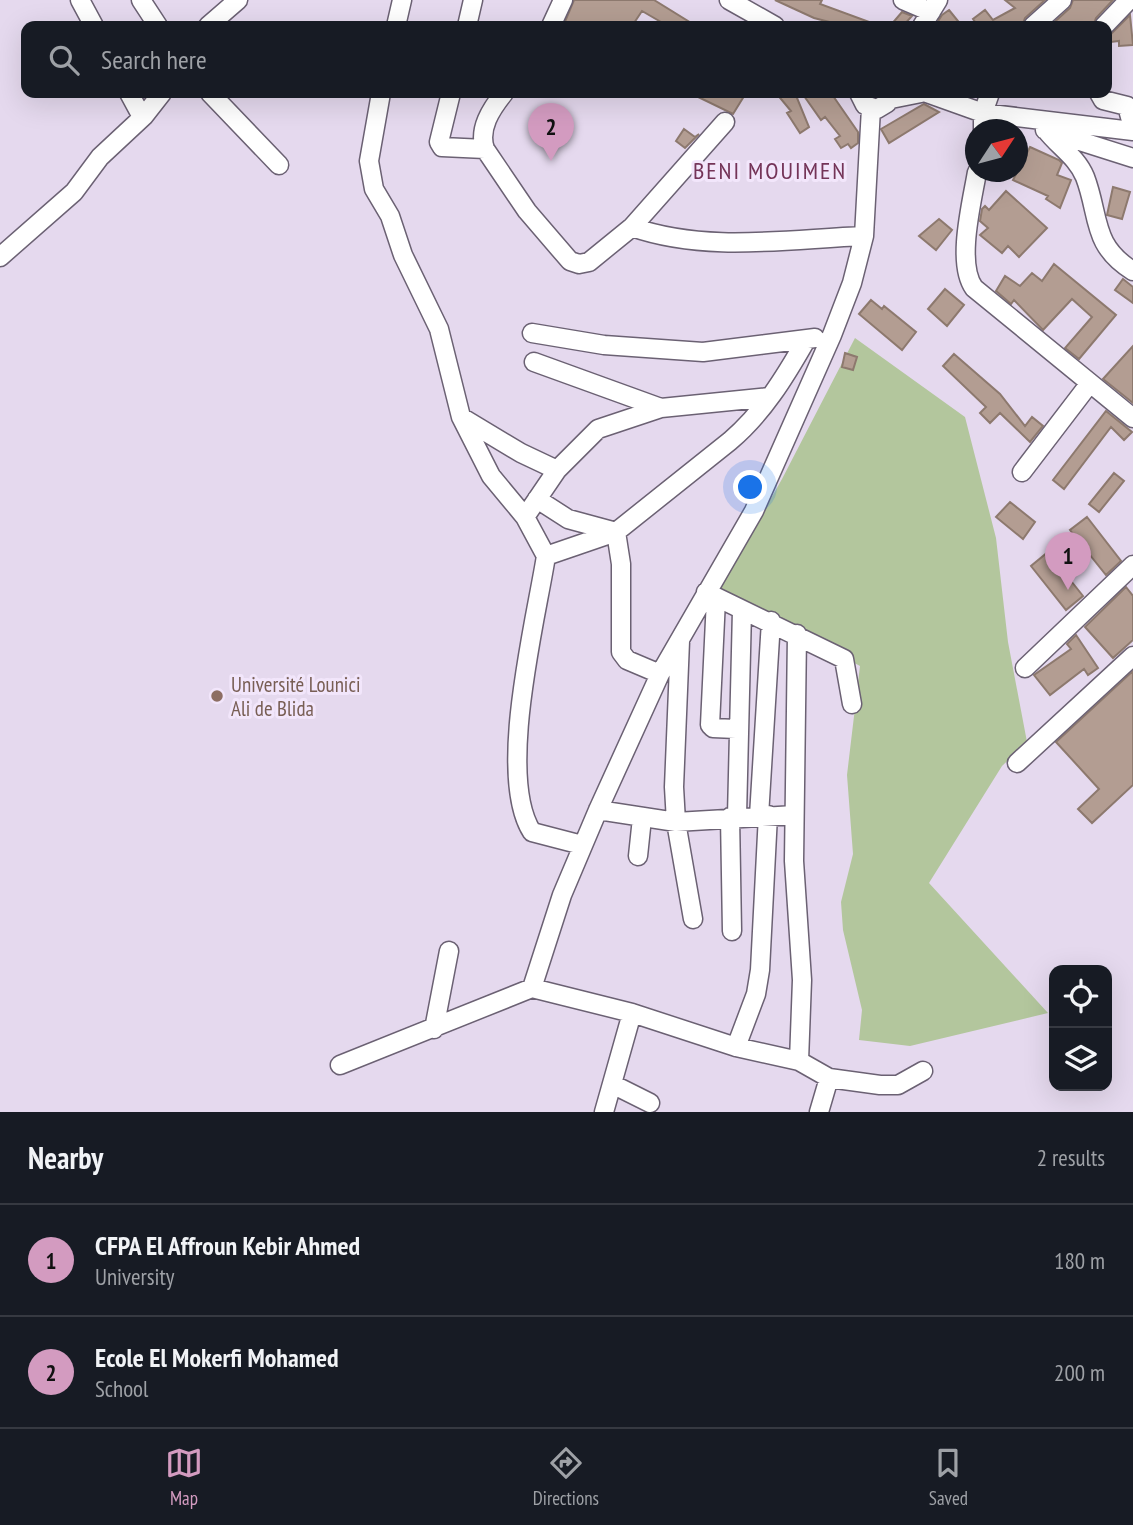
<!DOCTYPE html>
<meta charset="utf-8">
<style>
body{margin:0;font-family:"PT Sans Narrow",sans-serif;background:#242831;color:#f1f3f6}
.controls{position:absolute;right:21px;bottom:21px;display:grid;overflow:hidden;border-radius:14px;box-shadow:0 7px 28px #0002}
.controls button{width:63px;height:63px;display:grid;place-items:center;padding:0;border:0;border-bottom:2px solid #363941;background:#171b24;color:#f1f3f6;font:35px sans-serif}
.compass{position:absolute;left:965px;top:119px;width:63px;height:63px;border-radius:50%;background:#171b24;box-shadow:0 7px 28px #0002;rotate:54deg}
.you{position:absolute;left:751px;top:488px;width:24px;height:24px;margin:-18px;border:5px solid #fff;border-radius:50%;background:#1a73e8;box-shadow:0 0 0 10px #1a73e833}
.badge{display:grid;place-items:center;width:46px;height:46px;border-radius:50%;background:#d39bc0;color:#111;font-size:23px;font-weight:700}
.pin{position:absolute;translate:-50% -58px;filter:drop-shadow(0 2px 4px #0008)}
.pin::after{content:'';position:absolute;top:37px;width:24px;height:21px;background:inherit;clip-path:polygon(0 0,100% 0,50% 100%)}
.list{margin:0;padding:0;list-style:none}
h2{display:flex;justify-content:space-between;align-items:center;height:91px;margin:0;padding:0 28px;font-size:30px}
h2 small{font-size:23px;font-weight:400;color:#9ea1a6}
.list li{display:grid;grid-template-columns:46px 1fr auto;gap:21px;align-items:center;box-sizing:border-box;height:112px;padding:0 28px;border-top:2px solid #363941}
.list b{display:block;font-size:26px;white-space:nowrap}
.list p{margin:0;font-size:23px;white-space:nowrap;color:#9ea1a6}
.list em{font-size:23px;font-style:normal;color:#9ea1a6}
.icon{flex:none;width:38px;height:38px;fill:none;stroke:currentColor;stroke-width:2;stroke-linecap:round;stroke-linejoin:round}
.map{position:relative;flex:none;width:1133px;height:1112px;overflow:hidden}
.search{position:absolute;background:#171b24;box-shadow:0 7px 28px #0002;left:21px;right:21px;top:21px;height:77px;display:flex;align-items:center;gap:18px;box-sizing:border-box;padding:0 24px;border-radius:14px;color:#9ea1a6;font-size:26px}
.sheet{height:315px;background:#171b24}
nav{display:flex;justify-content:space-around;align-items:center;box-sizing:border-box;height:98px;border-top:2px solid #363941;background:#171b24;font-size:19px;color:#9ea1a6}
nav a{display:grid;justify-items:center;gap:4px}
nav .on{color:#d39bc0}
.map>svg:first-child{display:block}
.green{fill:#b3c69d}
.building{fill:#b39d92;stroke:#8d796e;stroke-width:2}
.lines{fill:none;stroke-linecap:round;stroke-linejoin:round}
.minor-casing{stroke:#6b6173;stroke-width:21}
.minor{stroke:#fff;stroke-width:18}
.education-dot{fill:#8d6e63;stroke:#f2e6fb;stroke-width:2.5}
.labels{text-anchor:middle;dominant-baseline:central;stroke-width:6;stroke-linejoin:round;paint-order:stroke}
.education-label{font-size:21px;fill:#785e54;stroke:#f2e6fb;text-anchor:start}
.quarter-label{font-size:24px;letter-spacing:2px;fill:#743458;stroke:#f2e6fb}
</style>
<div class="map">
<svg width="1133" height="1112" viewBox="0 0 1133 1112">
<rect width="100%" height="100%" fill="#e5d9ee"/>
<path class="green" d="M855,338L965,417L996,538L1008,642L1027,742L1002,766L929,883L1048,1013L910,1046L859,1040L862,1010L843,930L841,902L853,854L847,775L860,666L719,590L782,479Z"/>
<path class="building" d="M574,0H654L696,26H668L642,11L632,26H568L564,24Z
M775,0H822L820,4L880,26H845L814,18Z
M1005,0H1045L1025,18L1022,26H978L973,19L985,10L993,20L1015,8Z
M1073,0H1113L1096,18L1093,26H1050L1070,8Z
M949,10L962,26H935L942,15Z
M902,12L912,16L903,26H890Z
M1130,15L1133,45L1119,46V41L1111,42L1110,35Z
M690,93H746L733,114Z
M776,93H795L809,127L800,133L787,113L791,111Z
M802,93H831L858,132V143L851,148L848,144L841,148L835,139L840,136L825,117L821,120Z
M924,104L939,112L889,143L881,129Z
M684,129L695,137L699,134L685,148L676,141Z
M1030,147L1059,160L1062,163L1057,175L1071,180L1060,208L1046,199L1048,196L1013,180Z
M1113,187L1130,192L1122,219L1107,215Z
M1006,191L1047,228L1019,257L1008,246L1002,253L980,235L988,228L980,221L982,209L985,206L989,210Z
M939,219L952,230L936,250L919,236Z
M1054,264L1116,315L1079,359L1065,348L1092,317L1072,299L1043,330L1014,300L1011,304L996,291L1005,276L1020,286L1032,273L1042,281Z
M1123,279L1133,287V303L1115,290Z
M945,289L964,305L947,326L928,309Z
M871,300L882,309L884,306L916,332L902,350L859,314Z
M1133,346V403L1103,379Z
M845,353L857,357L853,370L842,367Z
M954,354L1000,394L1025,426L1032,417L1043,426L1030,442L1000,413L990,423L980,413L986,407L943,366Z
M1106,411L1132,432L1124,440L1111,427L1064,489L1053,480Z
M1114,473L1124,481L1099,512L1089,504Z
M1010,502L1035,522L1023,539L996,517Z
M1087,517L1121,561L1106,575L1070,530Z
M1048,552L1083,596L1066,610L1031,566Z
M1126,587L1133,596V640L1113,658L1085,627Z
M1076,635L1098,668L1088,675L1084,669L1050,695L1034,675L1071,649L1067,644Z
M1133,671V785L1092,823L1078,809L1099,789L1056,742Z"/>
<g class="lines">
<g class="minor-casing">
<path id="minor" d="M80,0L94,26
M141,0L158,26
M729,0L775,26
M903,0L931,12
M208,26L238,0
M396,26L402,0
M467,26L473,0
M551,26L563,0
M922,26L938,0
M1033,26L1062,0
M1104,26L1129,0
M129,93L142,117
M210,93L279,165
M381,93L369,161L374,189L390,216L403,255L439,329L461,417L491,476L525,517L546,556L616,532L730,441C763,413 785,377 806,340
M451,93L439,142L442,147L485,149
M504,93C491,109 478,129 485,149L527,211L570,261L579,264L589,262L632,227L725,122
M859,93L865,105L877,109L887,103L892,93
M927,93L983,113L1133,131
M1099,93L1103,100L1127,106L1133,128
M891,99L921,93
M983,130V113L990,93
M1045,130L1133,158
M1046,130C1058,146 1077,157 1085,177C1100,216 1091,245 1133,271
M977,172C972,202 956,263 974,288L1133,418
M632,227C707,253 787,239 864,236
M0,257L74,192L100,157L144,116L162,93
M532,333L604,345L703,352L815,338
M534,362L661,408
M461,417L521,453L557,470
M1022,472L1090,383
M537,499L568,519L616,532L621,564V652L627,660L660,674
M525,517L557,470L598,429L661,408L770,397
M546,556C536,620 496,776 532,832L582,845
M706,592L844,659L852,704
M716,599L710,725L713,728L736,729
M680,641L674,787L676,822L693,919
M1025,668L1133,565
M1017,763L1133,656
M598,810L676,822L794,815
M737,816L742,610
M759,816L771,621
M730,817L732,931
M638,856L642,818
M532,988L562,895L598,810L660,674L754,511L832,335L852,283L864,236L871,108
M434,1029L449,951
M736,1047L756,994L760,970L768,815
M799,1061L829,1078L880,1085H898L923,1071
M340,1065L532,988L632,1013L736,1047L799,1061L802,980L794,861L797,634
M614,1085L650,1103
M604,1112L632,1013
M819,1112L829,1078"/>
</g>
<use href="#minor" class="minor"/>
</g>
<circle class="education-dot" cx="217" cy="696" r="7"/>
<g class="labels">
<g class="education-label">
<text x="231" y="684">Université Lounici<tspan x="231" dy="24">Ali de Blida</tspan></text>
</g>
<g class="quarter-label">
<text x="770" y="170">BENI MOUIMEN</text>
</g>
</g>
</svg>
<div class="controls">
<button><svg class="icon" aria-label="locate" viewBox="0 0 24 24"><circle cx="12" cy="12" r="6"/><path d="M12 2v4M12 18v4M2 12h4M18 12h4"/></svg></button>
<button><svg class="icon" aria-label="layers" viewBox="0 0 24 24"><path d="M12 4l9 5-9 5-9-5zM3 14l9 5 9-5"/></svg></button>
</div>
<svg class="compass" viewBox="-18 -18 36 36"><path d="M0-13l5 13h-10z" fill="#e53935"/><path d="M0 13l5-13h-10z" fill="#9ea1a6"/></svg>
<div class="you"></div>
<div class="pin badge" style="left:1068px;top:590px">1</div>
<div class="pin badge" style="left:551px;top:161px">2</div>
<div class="search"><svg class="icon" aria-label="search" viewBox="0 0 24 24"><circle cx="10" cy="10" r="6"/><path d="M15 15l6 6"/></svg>Search here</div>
</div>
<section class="sheet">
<h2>Nearby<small>2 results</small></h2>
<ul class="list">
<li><span class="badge">1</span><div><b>CFPA El Affroun Kebir Ahmed</b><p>University</p></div><em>180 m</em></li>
<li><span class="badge">2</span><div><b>Ecole El Mokerfi Mohamed</b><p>School</p></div><em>200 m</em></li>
</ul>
</section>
<nav>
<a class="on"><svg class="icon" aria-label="map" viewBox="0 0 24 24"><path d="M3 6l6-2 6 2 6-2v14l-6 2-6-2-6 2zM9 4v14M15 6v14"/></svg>Map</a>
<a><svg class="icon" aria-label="directions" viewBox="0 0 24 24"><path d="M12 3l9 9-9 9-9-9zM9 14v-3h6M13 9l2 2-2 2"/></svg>Directions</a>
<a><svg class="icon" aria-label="saved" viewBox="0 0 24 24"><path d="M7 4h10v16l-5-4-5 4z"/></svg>Saved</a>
</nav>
